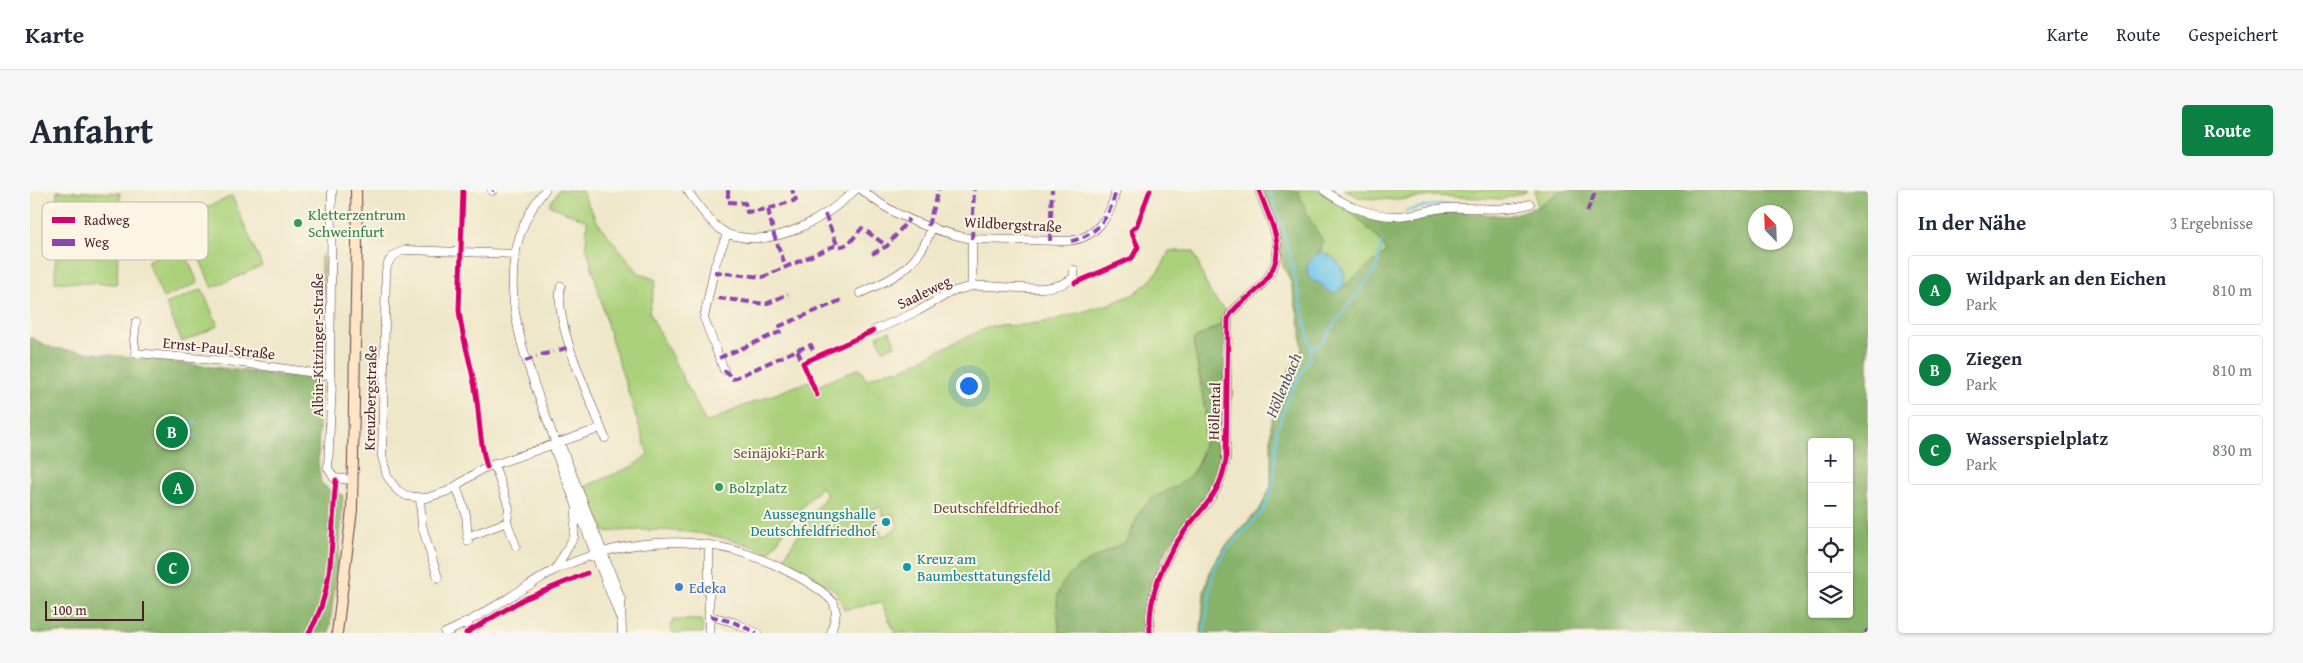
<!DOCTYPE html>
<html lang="de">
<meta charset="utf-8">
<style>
body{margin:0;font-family:"Gentium Book Plus",serif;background:#f6f6f7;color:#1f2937}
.controls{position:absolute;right:15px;bottom:15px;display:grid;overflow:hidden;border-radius:5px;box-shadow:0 1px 4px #0004}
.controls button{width:45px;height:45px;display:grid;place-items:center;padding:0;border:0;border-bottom:1px solid #e0e1e3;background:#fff;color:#1f2937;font:25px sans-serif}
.compass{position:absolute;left:1718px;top:15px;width:45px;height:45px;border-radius:50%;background:#fff;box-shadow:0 1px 4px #0004;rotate:337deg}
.scale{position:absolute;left:15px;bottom:12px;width:99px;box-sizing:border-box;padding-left:5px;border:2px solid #4a1f2b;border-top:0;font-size:14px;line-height:18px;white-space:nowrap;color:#4a1f2b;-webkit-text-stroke:4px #fcf5e5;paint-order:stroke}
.you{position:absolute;left:938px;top:195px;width:18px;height:18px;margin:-12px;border:4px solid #fff;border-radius:50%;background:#1a73e8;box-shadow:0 0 0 8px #1a73e833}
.badge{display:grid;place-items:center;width:32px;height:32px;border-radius:50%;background:#0b8043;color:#fff;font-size:16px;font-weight:700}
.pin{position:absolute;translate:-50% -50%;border:2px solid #fff;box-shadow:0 1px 5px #0006}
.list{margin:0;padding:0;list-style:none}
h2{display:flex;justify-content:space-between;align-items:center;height:65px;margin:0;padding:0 20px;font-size:21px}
h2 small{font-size:16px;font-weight:400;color:#747a83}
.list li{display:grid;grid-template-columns:32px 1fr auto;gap:15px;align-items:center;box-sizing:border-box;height:70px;margin:0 10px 10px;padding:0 10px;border:1px solid #e0e1e3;border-radius:5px}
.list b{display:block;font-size:19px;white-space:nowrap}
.list p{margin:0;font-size:16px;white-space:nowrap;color:#747a83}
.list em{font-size:16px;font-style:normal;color:#747a83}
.icon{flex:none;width:28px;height:28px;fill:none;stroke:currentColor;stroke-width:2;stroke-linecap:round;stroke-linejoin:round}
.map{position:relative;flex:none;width:1838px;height:443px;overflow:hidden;border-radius:5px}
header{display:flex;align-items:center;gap:30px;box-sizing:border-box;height:70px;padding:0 25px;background:#fff;border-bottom:1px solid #e0e1e3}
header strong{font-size:24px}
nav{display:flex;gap:28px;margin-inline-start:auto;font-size:18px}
.intro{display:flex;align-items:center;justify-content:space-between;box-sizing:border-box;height:120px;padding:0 30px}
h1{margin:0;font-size:35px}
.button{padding:12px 22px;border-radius:5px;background:#0b8043;color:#fff;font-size:18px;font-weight:700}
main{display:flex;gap:30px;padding:0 30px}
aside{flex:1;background:#fff;border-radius:5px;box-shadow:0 1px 4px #0004}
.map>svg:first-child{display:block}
.green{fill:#abd17b;stroke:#7a7853;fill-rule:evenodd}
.forest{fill:#88b36b;stroke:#69694b;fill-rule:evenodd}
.water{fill:#69c4e7;stroke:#5a7289}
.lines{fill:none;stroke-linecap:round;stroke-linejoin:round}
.stream{stroke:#69c4e7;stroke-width:2}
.minor-casing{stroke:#633d43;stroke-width:9}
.secondary-casing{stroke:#633d43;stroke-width:12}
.minor{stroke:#fff;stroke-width:8}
.secondary{stroke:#fde5c5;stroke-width:10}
.quiet{stroke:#8e44ad;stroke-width:4;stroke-dasharray:8 4;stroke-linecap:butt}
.cycleway-casing{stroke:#fcf5e5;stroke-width:8}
.cycleway{stroke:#d6006c;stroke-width:5}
.leisure-dot{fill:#2e9e5b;stroke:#fcf5e5;stroke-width:2}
.culture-dot{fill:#0f9aa8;stroke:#fcf5e5;stroke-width:2}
.shop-dot{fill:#3f7fe0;stroke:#fcf5e5;stroke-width:2}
.labels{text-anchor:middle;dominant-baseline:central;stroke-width:4;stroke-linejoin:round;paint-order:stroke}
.leisure-label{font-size:15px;fill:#27864d;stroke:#fcf5e5;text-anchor:start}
.street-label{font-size:15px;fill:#4a1f2b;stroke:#fcf5e5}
.park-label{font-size:15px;fill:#675443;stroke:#fcf5e5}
.culture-label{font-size:15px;fill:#0d838f;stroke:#fcf5e5;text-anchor:end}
.shop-label{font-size:15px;fill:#366cbe;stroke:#fcf5e5;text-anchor:start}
.water-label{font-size:16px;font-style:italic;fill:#535163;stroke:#fcf5e5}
.key{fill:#fcf5e5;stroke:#c7b5ad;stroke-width:1}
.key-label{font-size:14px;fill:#4a1f2b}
</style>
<header>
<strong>Karte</strong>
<nav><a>Karte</a><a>Route</a><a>Gespeichert</a></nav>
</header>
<div class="intro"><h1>Anfahrt</h1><a class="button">Route</a></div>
<main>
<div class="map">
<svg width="1838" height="443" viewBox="0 0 1838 443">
<rect width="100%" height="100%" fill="#fcf5e5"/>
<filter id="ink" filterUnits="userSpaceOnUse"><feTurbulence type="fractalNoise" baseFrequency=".02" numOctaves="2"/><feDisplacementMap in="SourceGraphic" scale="10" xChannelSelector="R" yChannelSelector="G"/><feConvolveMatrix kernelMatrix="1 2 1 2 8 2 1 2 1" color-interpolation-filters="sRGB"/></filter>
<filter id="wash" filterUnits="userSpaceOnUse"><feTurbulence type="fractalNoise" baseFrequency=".0096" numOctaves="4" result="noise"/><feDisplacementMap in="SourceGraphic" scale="20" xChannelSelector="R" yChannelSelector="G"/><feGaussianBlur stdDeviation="1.12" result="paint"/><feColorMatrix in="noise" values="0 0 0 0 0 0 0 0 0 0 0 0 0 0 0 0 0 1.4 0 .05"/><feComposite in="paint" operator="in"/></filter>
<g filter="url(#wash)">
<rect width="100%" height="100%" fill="#eee7c9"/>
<path class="green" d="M529,0H551L568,33L609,83L626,90L619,122L676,233L711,217L782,190L785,197L830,178L836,190L857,181L873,179L923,153L961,136L994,135L1019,131L1080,114L1104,104L1122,89L1133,74L1139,61H1163C1169,74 1173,89 1180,102C1185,112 1199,118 1195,132L1167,147L1166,167L1175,222L1174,249L1168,274L1158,288L1109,323L1097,351L1074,362L1027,412L1029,443H865L851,412L814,420L806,401L753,369L777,330L797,305L791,297L767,323L739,363C687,340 630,337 574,342L554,297L603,276L618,264L581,148L556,55L557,31L519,15ZM849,317L854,326L862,323L868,337L853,347L841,321Z
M1267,0H1289C1296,7 1304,10 1312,16C1329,27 1348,44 1357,62L1314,96C1317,80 1307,66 1290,62L1293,51L1281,32Z
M1314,0H1496V2L1472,9L1404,6L1368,10L1331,8Z
M1505,0H1532L1507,17Z
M27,1L90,3L87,94L25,92Z
M202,6L232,76L182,98L152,28Z
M152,56L168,93L133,108L117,71Z
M291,66L294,67L292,172H289Z
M172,99L188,136L152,152L136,114Z
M860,141L865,155L853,160L847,146Z
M643,430H672L673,443H643L640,436Z"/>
<path class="forest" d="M1233,0H1267L1281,32L1293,51C1292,55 1291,60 1289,63C1283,70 1269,78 1281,89C1284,92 1288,91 1291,94C1297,97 1298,101 1304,104L1356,62L1351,51L1322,23L1289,0L1328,23L1349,28L1389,27L1426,22L1477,26L1507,17L1532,0H1838V443H1171L1174,402L1181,378L1193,359L1231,317L1241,296V233L1248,209L1260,178L1272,159L1271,140L1261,93L1250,68L1248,51ZM1726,22H1756V52H1726ZM1782,252H1819V424H1782Z
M1195,132L1193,263C1191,274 1189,285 1185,296C1175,317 1155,332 1142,351C1123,378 1119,411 1117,443H1029C1030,433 1027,423 1027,413C1027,387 1053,373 1074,363C1081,359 1092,357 1097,350C1105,339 1106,322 1117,313C1134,299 1157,296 1168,274C1186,237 1169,188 1163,150Z
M0,147L22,158L290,190L288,273L291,293L302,302L313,305L310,353L299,443H0Z"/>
<path class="water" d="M1290,62C1307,66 1317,80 1314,96L1304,104C1295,102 1293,91 1284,92C1270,81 1279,70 1290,62Z
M152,372L153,379L148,387L140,388L134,384L133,382L146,378Z"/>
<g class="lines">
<path class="stream" d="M1376,21L1396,16L1419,14
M1281,158C1291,155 1295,151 1299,141L1347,77L1352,51
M166,231L163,232L161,245L166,246
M1174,443L1183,381L1193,364L1233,321L1243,297L1247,239L1258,208L1280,166L1281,158L1258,57L1239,0"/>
</g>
</g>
<g filter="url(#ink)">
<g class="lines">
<g class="minor-casing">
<path id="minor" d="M302,0L300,185L302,193L298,278L304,288L323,290
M515,0C451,78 497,172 526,254L525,261L591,430
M657,0C668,15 679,33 696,43C700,46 706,46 710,47C751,55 797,27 825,0
M832,0C862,26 904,41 942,49L1034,51C1064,51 1081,27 1086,0
M1294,0C1315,16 1342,27 1369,26C1385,25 1400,19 1415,18C1446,16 1469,23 1500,14
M462,1L463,0
M486,64L376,60C364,63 357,70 356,82L352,266L357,286L367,300L377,306L396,308L418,301L452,279L571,238C558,203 523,132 531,96
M942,96C969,94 1023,107 1044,87V80
M830,103C866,88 889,76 902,37
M106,132L104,150L106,163L205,172L300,185
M843,141L888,121L921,102L942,96V49
M694,180L674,128L685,75L697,44
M571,238L575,248
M526,254L532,258L591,409L592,443
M464,274L479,318L477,332L486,356
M426,296L436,324L438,351
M390,308L392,336L408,388
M437,347L477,332
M525,380L544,347L546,322
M680,426L703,432L727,443
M435,432L443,443
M415,443C443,431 471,412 498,396C507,391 517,383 527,379C603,344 682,342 757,381C773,389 792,399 804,413L806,423L801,443
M679,443V356
M1120,443C1118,407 1132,371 1154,342C1174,314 1189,308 1196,270L1198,129C1203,117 1216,110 1225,102C1263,66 1244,42 1229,0"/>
</g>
<g class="secondary-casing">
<path id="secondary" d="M307,443L322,320L327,53L326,0"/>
</g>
<use href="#minor" class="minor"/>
<use href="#secondary" class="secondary"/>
<path class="quiet" d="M698,0V12L715,13L717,22L738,19L766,10L762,0
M462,1L463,0
M738,19L744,45L756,77
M1557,22L1566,0
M795,24L808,57
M898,36L908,0
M942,49L944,0
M1020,51L1022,0
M1041,51C1067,46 1081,25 1086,0
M842,64L857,56L879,29
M684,82L733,87L804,56C818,59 823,48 832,38L857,56
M688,108L736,114L758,104
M529,160L540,157
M767,160L781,155L786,167
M511,165L523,162
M689,168L752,141L750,136L814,109
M495,171L507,167
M694,180L703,189L767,160L773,173
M680,426L703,432L727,443
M1835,443L1838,440"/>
<g class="cycleway-casing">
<path id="cycleway" d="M433,0L429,120C432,149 442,175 446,204C450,230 449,251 457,277
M1045,93L1102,68L1108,57L1101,41L1107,35L1120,0
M787,205L773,173L843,141
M279,443C307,397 300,341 306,290
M436,443L492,410L557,383
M1120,443C1118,407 1132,371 1154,342C1174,314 1189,308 1196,270L1198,129C1203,117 1216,110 1225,102C1263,66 1244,42 1229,0"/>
</g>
<use href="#cycleway" class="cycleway"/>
</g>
</g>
<g class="leisure-dot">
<circle cx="268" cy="33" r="5"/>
<circle cx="689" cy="297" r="5"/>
</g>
<g class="culture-dot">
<circle cx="856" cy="332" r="5"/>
<circle cx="877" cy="377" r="5"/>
</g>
<circle class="shop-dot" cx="649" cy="397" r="5"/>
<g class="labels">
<g class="leisure-label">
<text x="278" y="24">Kletterzentrum<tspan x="278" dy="17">Schweinfurt</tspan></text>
<text x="699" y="297">Bolzplatz</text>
</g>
<g class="street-label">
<text transform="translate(983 34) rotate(3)">Wildbergstraße</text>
<text transform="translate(894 102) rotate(-26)">Saaleweg</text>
<text transform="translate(287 155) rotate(-90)">Albin-Kitzinger-Straße</text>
<text transform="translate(189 158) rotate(6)">Ernst-Paul-Straße</text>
<text transform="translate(340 208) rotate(-89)">Kreuzbergstraße</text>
<text transform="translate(1184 221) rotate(-88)">Höllental</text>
</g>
<g class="park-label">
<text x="749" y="262">Seinäjoki-Park</text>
<text x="966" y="317">Deutschfeldfriedhof</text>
</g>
<g class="culture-label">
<text x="846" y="323">Aussegnungshalle<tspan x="846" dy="17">Deutschfeldfriedhof</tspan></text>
<text x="887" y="368" text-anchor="start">Kreuz am<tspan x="887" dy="17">Baumbesttatungsfeld</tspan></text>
</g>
<g class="shop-label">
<text x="659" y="397">Edeka</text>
</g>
<g class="water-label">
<text transform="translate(1253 195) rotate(-67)">Höllenbach</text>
</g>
</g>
<rect x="12" y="12" width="166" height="58" rx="8" class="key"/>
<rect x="22" y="27" width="23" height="6" fill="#d6006c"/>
<rect x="22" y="49" width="23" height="7" fill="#8e44ad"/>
<g class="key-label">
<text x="54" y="35">Radweg</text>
<text x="54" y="57">Weg</text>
</g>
</svg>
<div class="controls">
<button>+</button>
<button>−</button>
<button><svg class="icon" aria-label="locate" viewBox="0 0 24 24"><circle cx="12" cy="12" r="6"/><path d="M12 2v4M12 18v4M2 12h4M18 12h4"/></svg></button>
<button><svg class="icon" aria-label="layers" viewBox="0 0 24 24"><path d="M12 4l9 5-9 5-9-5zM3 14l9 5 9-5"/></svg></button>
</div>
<svg class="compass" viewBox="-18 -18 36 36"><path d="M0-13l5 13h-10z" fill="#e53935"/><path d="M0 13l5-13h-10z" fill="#747a83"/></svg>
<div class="scale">100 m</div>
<div class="you"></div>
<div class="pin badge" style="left:148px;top:298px">A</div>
<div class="pin badge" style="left:142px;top:242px">B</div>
<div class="pin badge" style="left:143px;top:378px">C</div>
</div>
<aside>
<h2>In der Nähe<small>3 Ergebnisse</small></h2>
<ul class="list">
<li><span class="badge">A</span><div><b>Wildpark an den Eichen</b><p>Park</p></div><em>810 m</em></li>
<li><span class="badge">B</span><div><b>Ziegen</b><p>Park</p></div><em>810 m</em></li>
<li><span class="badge">C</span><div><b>Wasserspielplatz</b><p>Park</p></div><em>830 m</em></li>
</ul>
</aside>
</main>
